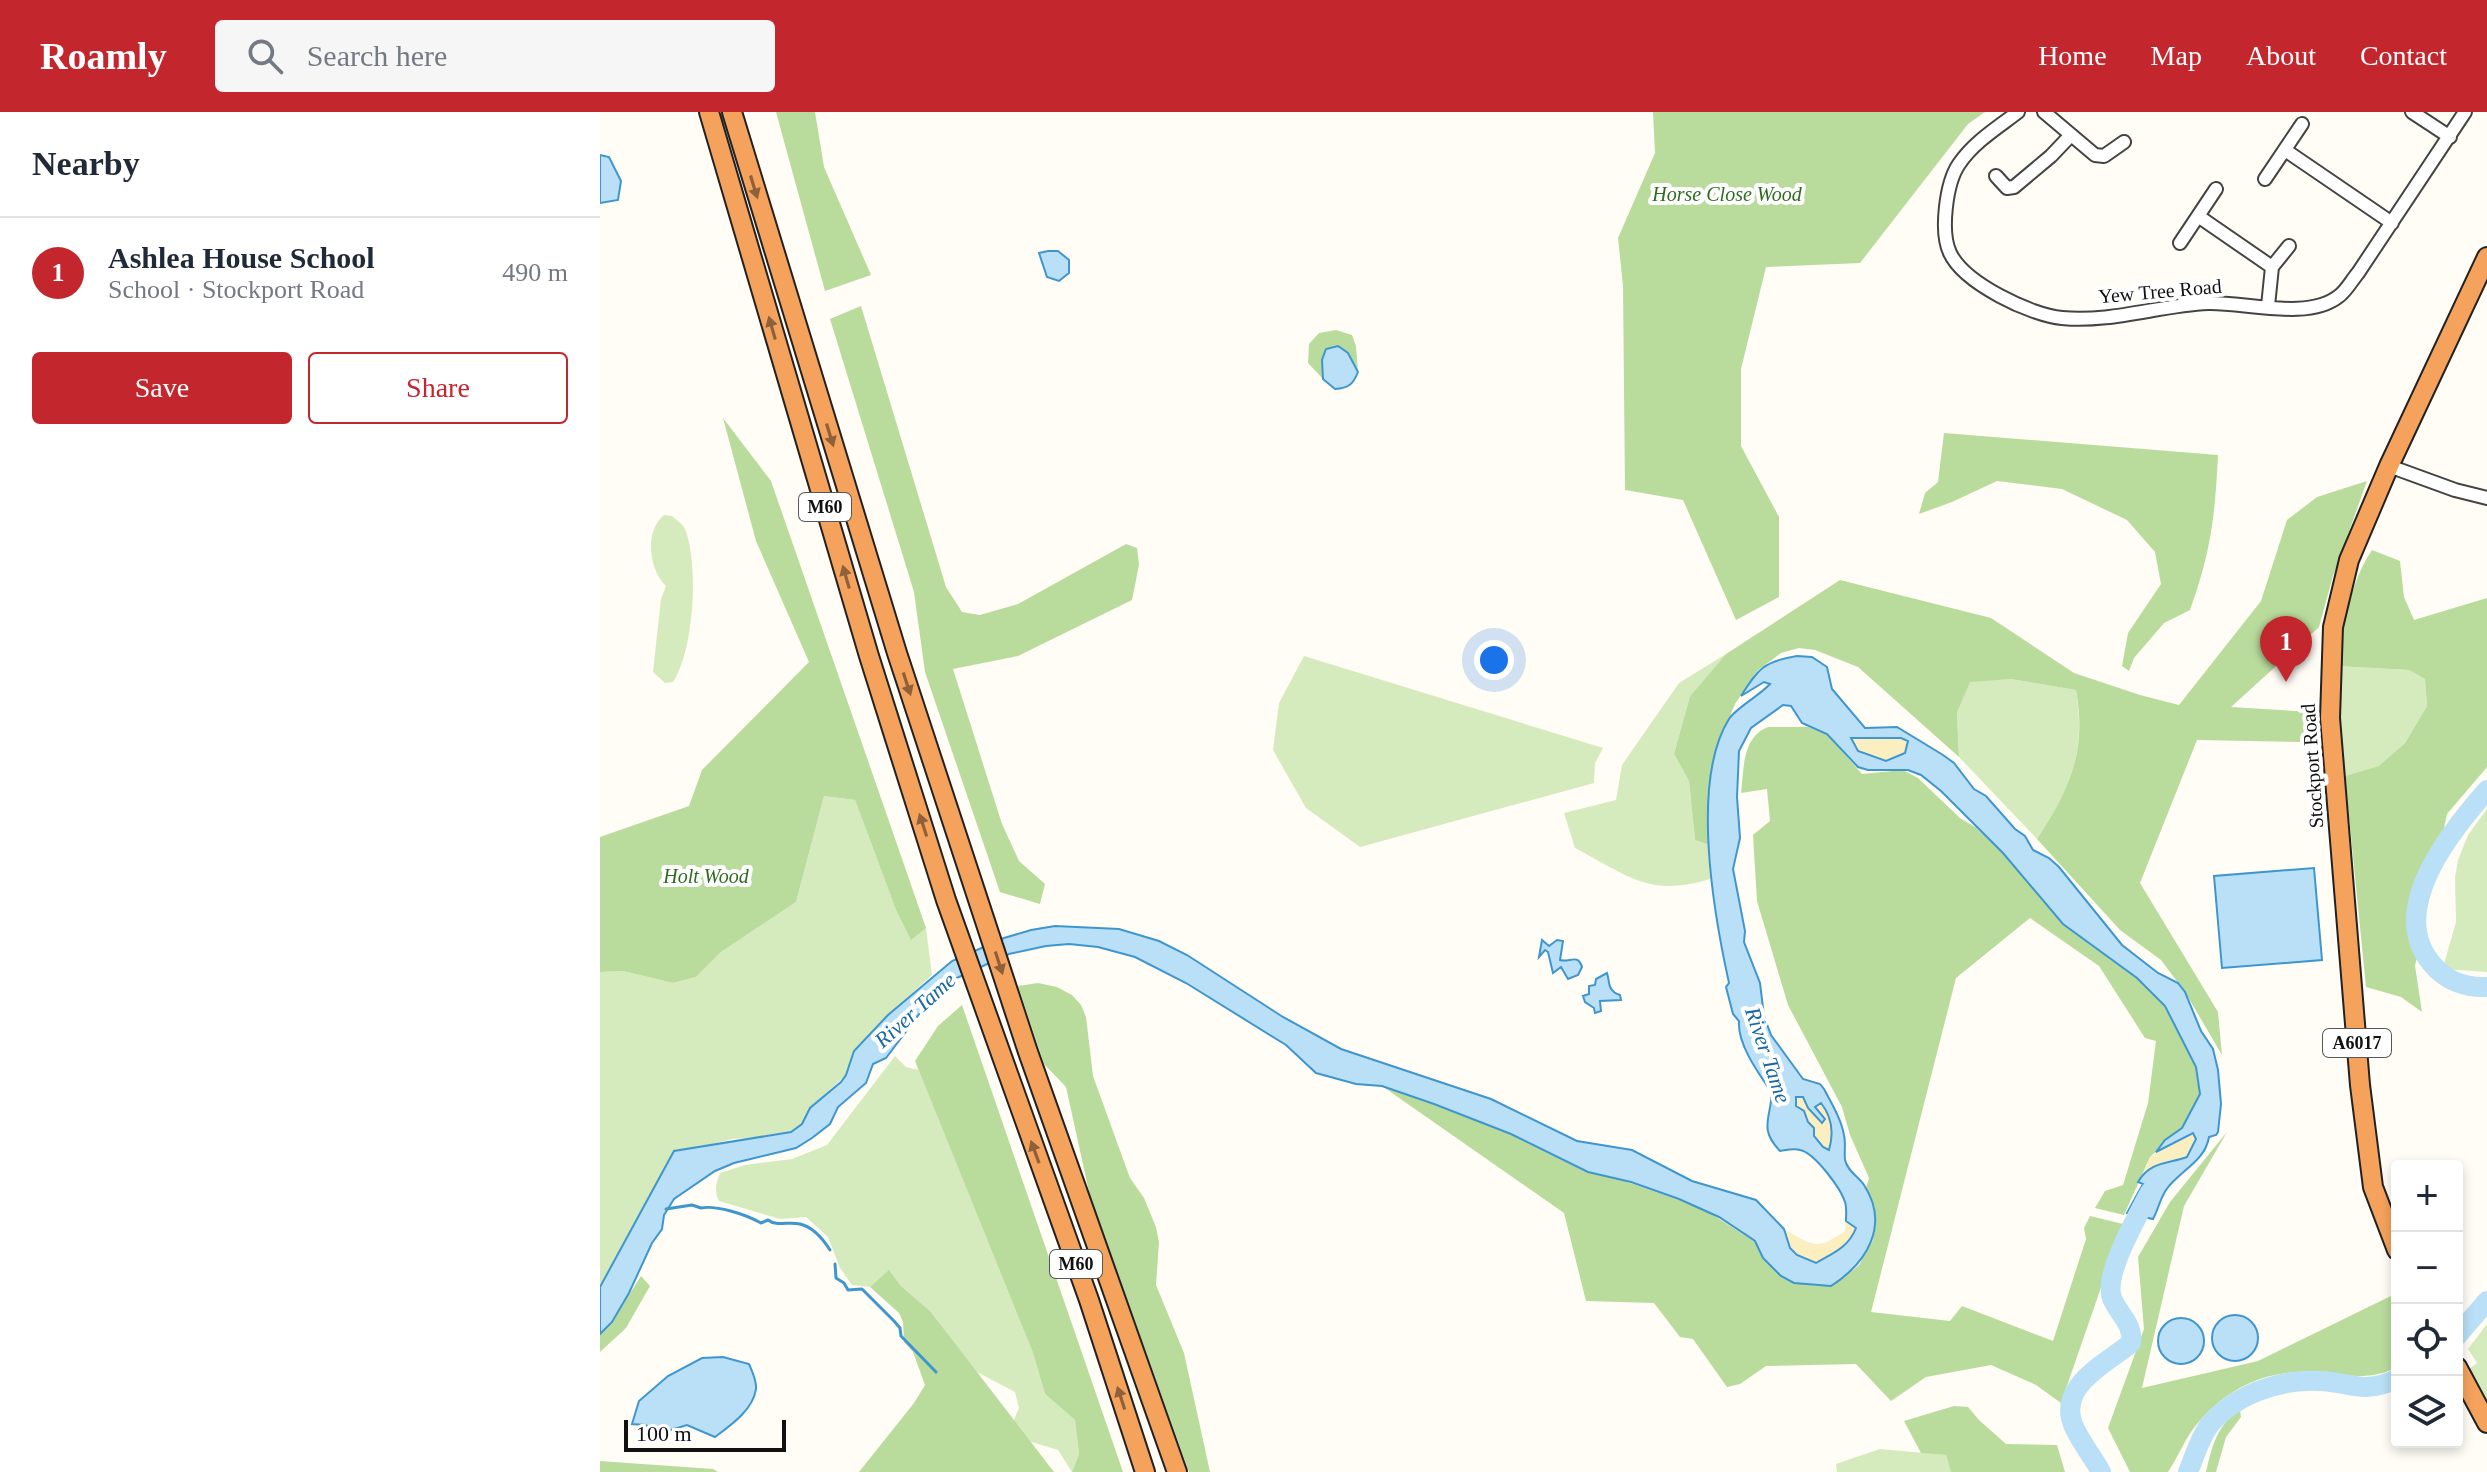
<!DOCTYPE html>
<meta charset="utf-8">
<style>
body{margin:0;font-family:Georgia,serif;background:#f6f6f7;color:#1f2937}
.controls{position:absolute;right:24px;bottom:24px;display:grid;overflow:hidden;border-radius:8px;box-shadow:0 4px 12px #0003}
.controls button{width:72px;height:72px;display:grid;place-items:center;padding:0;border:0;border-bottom:2px solid #e0e1e3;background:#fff;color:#1f2937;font:40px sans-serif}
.scale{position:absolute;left:24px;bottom:20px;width:162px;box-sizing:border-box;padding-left:8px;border:4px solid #111;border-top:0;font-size:22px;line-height:28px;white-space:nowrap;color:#111;-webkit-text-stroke:6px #fff;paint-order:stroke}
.you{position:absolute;left:894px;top:548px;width:28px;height:28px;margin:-20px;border:6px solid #fff;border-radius:50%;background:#1a73e8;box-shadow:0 0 0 12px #1a73e833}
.badge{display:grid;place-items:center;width:52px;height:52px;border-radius:50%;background:#c4262e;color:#fff;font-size:26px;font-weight:700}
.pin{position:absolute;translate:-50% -66px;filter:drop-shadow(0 2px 4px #0008)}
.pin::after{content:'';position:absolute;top:42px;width:28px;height:24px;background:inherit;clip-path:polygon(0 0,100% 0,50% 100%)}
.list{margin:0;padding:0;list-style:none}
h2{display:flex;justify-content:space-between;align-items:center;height:104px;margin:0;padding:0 32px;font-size:34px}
h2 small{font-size:26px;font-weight:400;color:#747a83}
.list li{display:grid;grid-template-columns:52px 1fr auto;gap:24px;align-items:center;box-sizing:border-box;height:112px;padding:0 32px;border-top:2px solid #e0e1e3}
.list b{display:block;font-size:30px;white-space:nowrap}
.list p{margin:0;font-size:26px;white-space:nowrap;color:#747a83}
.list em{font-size:26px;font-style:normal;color:#747a83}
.actions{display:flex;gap:16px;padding:24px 32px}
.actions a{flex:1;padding:18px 0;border:2px solid #c4262e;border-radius:8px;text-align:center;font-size:28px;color:#c4262e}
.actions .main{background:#c4262e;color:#fff}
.icon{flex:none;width:44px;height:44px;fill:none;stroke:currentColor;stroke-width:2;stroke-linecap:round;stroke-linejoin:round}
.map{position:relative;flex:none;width:1887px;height:1360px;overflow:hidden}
header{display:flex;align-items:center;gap:48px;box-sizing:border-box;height:112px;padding:0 40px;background:#c4262e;color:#fff}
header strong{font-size:38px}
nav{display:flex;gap:44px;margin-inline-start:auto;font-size:28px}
.search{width:560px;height:72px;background:#f6f6f7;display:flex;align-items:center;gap:20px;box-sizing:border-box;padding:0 28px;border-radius:8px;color:#747a83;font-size:30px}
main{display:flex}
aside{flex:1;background:#fff}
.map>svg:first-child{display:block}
.green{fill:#d5ebbd}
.forest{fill:#b9dc9c}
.sand{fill:#fbeec1}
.water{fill:#b9e0f7;stroke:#3f96cf;stroke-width:2;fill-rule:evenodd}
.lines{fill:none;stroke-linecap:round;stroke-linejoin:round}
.stream{stroke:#3f96cf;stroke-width:3}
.river{stroke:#b9e0f7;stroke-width:20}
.minor-casing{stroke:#444;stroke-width:16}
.highway-casing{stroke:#222;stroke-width:22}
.minor{stroke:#fff;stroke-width:12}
.highway{stroke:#f5a25d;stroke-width:18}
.oneway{fill:#8e613b}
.labels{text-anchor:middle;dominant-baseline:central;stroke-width:8;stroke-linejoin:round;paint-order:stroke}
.shield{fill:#fff;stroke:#585858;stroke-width:2}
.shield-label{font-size:18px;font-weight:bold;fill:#111}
.park-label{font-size:20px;font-style:italic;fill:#2f6b1f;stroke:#fff}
.street-label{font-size:20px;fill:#111;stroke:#fff}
.water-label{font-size:22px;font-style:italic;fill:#1768a6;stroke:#fff}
</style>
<header>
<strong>Roamly</strong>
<div class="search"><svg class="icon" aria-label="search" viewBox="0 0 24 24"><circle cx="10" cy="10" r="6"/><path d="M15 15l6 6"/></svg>Search here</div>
<nav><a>Home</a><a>Map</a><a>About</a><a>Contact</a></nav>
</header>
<main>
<aside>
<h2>Nearby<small></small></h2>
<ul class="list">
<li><span class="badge">1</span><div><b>Ashlea House School</b><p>School · Stockport Road</p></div><em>490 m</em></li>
</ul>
<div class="actions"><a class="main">Save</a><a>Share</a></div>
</aside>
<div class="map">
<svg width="1887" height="1360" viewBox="0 0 1887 1360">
<rect width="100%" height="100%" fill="#fffdf5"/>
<path class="green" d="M64,403L72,404C76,408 83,412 85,417C99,452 94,539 73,570L65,571L53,560L61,487L66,474C49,458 44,419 64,403Z
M1126,542L1090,584L1074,642L1089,669L1095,728L1109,733L1110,767C1049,786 1027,763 975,736L964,701L1016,688L1022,653L1079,571Z
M704,544L1003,636L995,651L994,671L760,735L706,696L673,638L679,591Z
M1737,554L1809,558L1825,567L1827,594L1805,631L1780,654L1745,664Z
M1411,567L1476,578C1486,641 1471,675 1437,727L1359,645L1357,601L1370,569Z
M224,684L255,688L296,798L311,827L326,816L332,863L288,903L254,939L246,963L210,996L202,1012L190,1020L177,1024L132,1027L90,1038L74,1039L0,1175V860L23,859L73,871L96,865L121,840L196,790Z
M1887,697V860L1845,857L1844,852L1856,810L1855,765L1858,748L1868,723Z
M295,944L306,955L319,958L433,1241L445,1282L475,1308L479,1342L472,1360L458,1338L428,1329L413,1310L419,1296L415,1280L375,1259L330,1199L301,1174L289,1159L270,1175L252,1173L240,1156L228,1125L206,1105L180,1107L119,1089C114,1079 116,1071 120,1061L145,1053L192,1047L227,1033Z
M1887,1212V1291L1869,1257L1877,1251L1868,1237Z
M1280,1337L1346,1343L1351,1360H1237L1236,1352Z"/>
<path class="forest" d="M176,0H215L224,55L271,163L225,179Z
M1053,0H1385L1368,12L1260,151L1166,155L1141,257V334L1179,405V485L1136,508L1083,388L1025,378L1023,174L1018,126L1055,41Z
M261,194L346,475L362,500L380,503L418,492L526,432L537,436L539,453L532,488L418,544L353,557L402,712L419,749L445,772L440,792L400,780L325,560L314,480L230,207Z
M736,218L752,223L756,234L758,260L748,241L722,248L723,267L708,251L709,232L719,221Z
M123,306L171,369L326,816L311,828L296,798L255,688L224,684L196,790L121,840L96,865L73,871L23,859L0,860V725L89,694L102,658L209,550L156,429Z
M1344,321L1618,343C1615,404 1611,440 1590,498L1564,511L1534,546L1529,559L1522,554L1528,521L1561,472L1555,440L1527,408L1462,377L1397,369L1352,390L1319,402L1325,381L1338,370Z
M1767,369L1733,464L1719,515L1631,595L1712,600L1701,630L1597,628L1540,771L1618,900L1622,943L1585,880L1561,848L1520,818L1437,727C1470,676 1487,640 1476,578L1411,567L1370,570L1357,601L1359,645L1258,555L1215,538L1199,536L1181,541L1157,559L1135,592L1119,631L1112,669L1109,733L1095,728L1089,669L1074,642L1090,584L1126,542L1240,468L1391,506L1474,561L1540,583L1579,593L1661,489L1687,408L1717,385Z
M1772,438L1800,449L1804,485L1814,508L1887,486V655L1847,702L1815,854L1822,900L1801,885L1766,875L1745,664L1779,654L1805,631L1827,594L1825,567L1809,558L1737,554C1743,516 1750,470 1772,438Z
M1168,615H1208L1227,622L1262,662L1303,658L1318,666L1360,706L1375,715L1403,741L1463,812L1538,867L1565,894L1596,955L1600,982L1582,1016L1550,1045L1524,1103L1495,1096L1505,1079L1523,1073L1548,991L1556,929L1545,926L1499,854L1430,806L1356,866L1271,1200L1350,1209L1362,1194L1453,1229L1486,1127L1484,1116L1490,1104L1523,1112L1461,1291L1436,1273L1391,1253L1326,1265L1291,1289L1256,1252L1166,1254L1140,1272L1127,1275L1093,1227L1080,1225L1054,1191L986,1189L964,1101L782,974L887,1012L1010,1064L1102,1096L1155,1130L1163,1146L1181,1164L1208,1173L1231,1174L1245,1165L1259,1153L1273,1128L1276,1110L1266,1076L1269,1066L1250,1023L1242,995L1188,893L1157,789L1153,723L1170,709L1167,677L1141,681C1144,657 1142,625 1168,615Z
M438,871L457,875L472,883L481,893L486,905L493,964L530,1066L544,1086L556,1115L559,1130L556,1173L584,1241L610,1360H589L490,1084L466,975L444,952L418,874Z
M362,893L523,1360H472L479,1342L475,1308L445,1282L433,1241L315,949L338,914Z
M1627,1020L1584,1094L1542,1276L1658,1249L1797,1181V1255C1774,1268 1749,1264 1724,1261C1672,1255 1630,1273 1597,1312C1585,1326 1578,1345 1568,1360H1530L1508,1316L1544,1217L1538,1145L1570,1090Z
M289,1158L301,1174L330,1199L454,1360H259L314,1291L325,1273L313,1240L304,1230L303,1210L299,1201L270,1175Z
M41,1164L50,1174L26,1216L0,1240V1222L12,1210Z
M1354,1294L1368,1295L1379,1308L1406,1332L1457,1333L1465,1360H1351L1346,1343L1321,1341L1304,1309Z
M1640,1298L1641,1305L1626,1325L1616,1360H1606C1612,1334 1617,1313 1640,1298Z
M0,1349L113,1357L118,1360H0Z"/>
<path class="sand" d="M1251,626H1301L1308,629L1305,640L1286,649L1258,639Z
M1196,985H1203L1208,996L1222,1010L1225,1006L1215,995L1221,991C1231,1006 1234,1021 1229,1038C1209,1028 1213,1004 1196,994Z
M1593,1021L1597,1027L1587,1045L1566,1049L1544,1060L1550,1045Z
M1246,1109L1256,1116C1248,1135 1233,1141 1216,1151C1197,1145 1187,1137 1184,1117C1213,1134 1216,1139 1245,1119Z"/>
<path class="water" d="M0,43L9,45L21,69L18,88L0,91Z
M448,139H458L469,148V161L459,169L447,165L439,141Z
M738,234L748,241L758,260C753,273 748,276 735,277L723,267L722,248L726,237Z
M1197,544L1212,545L1227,555L1232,577L1265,616L1297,615L1343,643L1354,651L1374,677L1386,684L1415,717L1425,724L1433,738L1449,746L1459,755L1522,833L1558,861L1578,871L1585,880L1601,919L1613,937L1618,958L1621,992L1618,1020L1616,1023L1609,1025C1605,1050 1579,1059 1566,1078C1560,1087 1558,1098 1553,1107L1527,1101L1543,1072L1538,1070C1550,1049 1568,1052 1587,1045L1596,1027L1593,1021L1556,1040L1565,1028L1582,1016L1600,982L1596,955L1565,894L1537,866L1463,812L1403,741L1341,679L1321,663L1308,658H1268L1258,655L1227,622L1202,611L1191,594L1183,593L1151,616L1139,639L1137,685L1140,726L1133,757L1145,819L1144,830L1160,871L1164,904L1171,923L1203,967L1220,972L1224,977C1232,992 1241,1007 1244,1023C1246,1031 1244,1040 1245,1048C1248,1060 1258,1064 1264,1073C1290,1113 1267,1151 1231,1174L1194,1171L1181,1164L1163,1146L1155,1129L1119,1105L1079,1087L1031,1070L988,1060L911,1022L834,992L782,974L756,972L716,961L686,933L586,871L535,845L498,835L469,832L446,834L409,842L348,870L344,879L323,897L286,946L273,952L266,971L238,995L230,1012L212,1026L196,1036L134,1051L115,1059L74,1087L64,1103L62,1117L52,1131L29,1181L12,1210L0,1222V1175L74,1039L191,1020L202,1012L210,996L241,970L246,963L254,939L288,903L352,849L404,826L431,818L455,814L519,817L559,829L587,843L683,905L741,937L891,987L977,1029L1032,1038L1092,1069L1156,1088L1184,1117L1190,1136L1197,1143L1216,1151C1233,1141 1248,1136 1256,1116L1246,1109C1246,1103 1247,1096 1245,1090C1241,1077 1215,1041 1200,1038C1195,1036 1186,1038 1180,1039C1159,1017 1170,1008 1172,981C1159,962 1137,932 1139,909L1133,902L1126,875L1129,871C1114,803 1090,669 1129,607C1136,596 1159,584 1170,572L1164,570L1141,584C1158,557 1164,549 1197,544ZM1251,626H1301L1308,629L1305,641L1286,649L1258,639ZM1196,985H1203L1208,996L1222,1011L1225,1007L1215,995L1221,991C1232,1005 1234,1021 1229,1038L1223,1035L1214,1024V1016L1208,1010L1204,999L1196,994Z
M1714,756L1722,848L1622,856L1614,764Z
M942,828L949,834L957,828L963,829L960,848C969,851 978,841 982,855L978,863L968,867L961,855L953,861L948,840L945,838L939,845Z
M1007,861C1010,870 1007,879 1020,883L1021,888L1000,889L1001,899L995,901L994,896L985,890L983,884L989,882V874L995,873L996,867Z
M1612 1226a23 23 0 1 1 46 0a23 23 0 1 1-46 0Z
M1558 1229a23 23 0 1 1 46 0a23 23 0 1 1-46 0Z
M123,1245L149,1252C152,1259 157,1269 156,1277C153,1298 131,1313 115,1325L87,1313L64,1320L45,1313L32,1312L39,1289L68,1264L102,1246Z"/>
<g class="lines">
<path class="stream" d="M66,1097L92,1093L101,1096C116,1093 145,1102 161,1111L168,1108C177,1115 188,1109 200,1112C213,1115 223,1127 230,1138
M235,1152L236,1166L244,1171L248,1178L262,1177L294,1209L300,1216L301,1224L336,1260"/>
<path class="river" d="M1887,678C1851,719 1786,798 1832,852C1846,869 1866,876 1887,875
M1857,1224L1887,1189
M1501,1360C1493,1345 1482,1332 1475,1317C1454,1275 1506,1252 1531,1231C1534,1212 1518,1202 1512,1186C1503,1162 1539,1102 1550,1080
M1588,1360C1594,1346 1599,1328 1608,1315C1633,1283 1679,1267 1719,1269C1752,1270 1762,1283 1797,1267"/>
<g class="minor-casing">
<path id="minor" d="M1418,0C1397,16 1374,30 1359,52C1346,71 1340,120 1350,141C1364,171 1430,203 1462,206C1511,211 1560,193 1608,191C1646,190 1708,209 1739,184C1746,179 1752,168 1758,161L1865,0
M1444,0L1495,43L1504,44L1524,30
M1812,0L1850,25
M1685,38L1792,111
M1396,64L1407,76L1414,75L1451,44L1470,24
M1665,67L1702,12
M1598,104L1672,155L1668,194
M1580,131L1616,77
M1672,155L1689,134
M1789,354L1855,378L1887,386"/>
</g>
<g class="highway-casing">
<path id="highway" d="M109,0L269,544L346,788L489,1188L545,1360
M132,0L297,541L428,940L577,1360
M1797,1138L1773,1075L1760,973L1730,606L1733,515L1749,448L1789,354L1887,145
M1857,1255L1887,1311"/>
</g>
<use href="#minor" class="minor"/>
<use href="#highway" class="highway"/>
</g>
<defs><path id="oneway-solid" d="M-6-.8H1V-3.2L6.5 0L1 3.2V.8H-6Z" transform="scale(2)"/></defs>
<g class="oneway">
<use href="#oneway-solid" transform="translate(154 75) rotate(73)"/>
<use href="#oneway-solid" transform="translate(172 216) rotate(-106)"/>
<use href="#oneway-solid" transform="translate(230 323) rotate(73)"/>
<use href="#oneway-solid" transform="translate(246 465) rotate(-106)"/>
<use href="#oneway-solid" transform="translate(307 572) rotate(72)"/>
<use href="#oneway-solid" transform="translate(323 713) rotate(-108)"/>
<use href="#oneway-solid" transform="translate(399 851) rotate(72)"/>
<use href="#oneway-solid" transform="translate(435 1040) rotate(-110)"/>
<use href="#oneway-solid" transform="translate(521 1286) rotate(-108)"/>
</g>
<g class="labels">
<g class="shield">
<rect x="199" y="381" width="52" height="28" rx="6"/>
<rect x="1723" y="917" width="68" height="28" rx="6"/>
<rect x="450" y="1138" width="52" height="28" rx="6"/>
</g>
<g class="shield-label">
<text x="225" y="395">M60</text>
<text x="1757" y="931">A6017</text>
<text x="476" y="1152">M60</text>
</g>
<g class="park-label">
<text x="1127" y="82">Horse Close Wood</text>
<text x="106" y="764">Holt Wood</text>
</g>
<g class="street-label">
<text transform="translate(1560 179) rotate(-5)">Yew Tree Road</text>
<text transform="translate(1712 654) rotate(-94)">Stockport Road</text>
</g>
<g class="water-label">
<text transform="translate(315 898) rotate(-42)">River Tame</text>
<text transform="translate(1168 943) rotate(71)">River Tame</text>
</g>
</g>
</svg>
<div class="controls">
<button>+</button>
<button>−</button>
<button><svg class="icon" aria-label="locate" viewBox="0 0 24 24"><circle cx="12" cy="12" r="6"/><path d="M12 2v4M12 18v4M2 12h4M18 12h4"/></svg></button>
<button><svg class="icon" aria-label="layers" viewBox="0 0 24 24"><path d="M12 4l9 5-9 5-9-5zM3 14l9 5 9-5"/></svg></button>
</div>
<div class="scale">100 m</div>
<div class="you"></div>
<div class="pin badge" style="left:1686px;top:570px">1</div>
</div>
</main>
